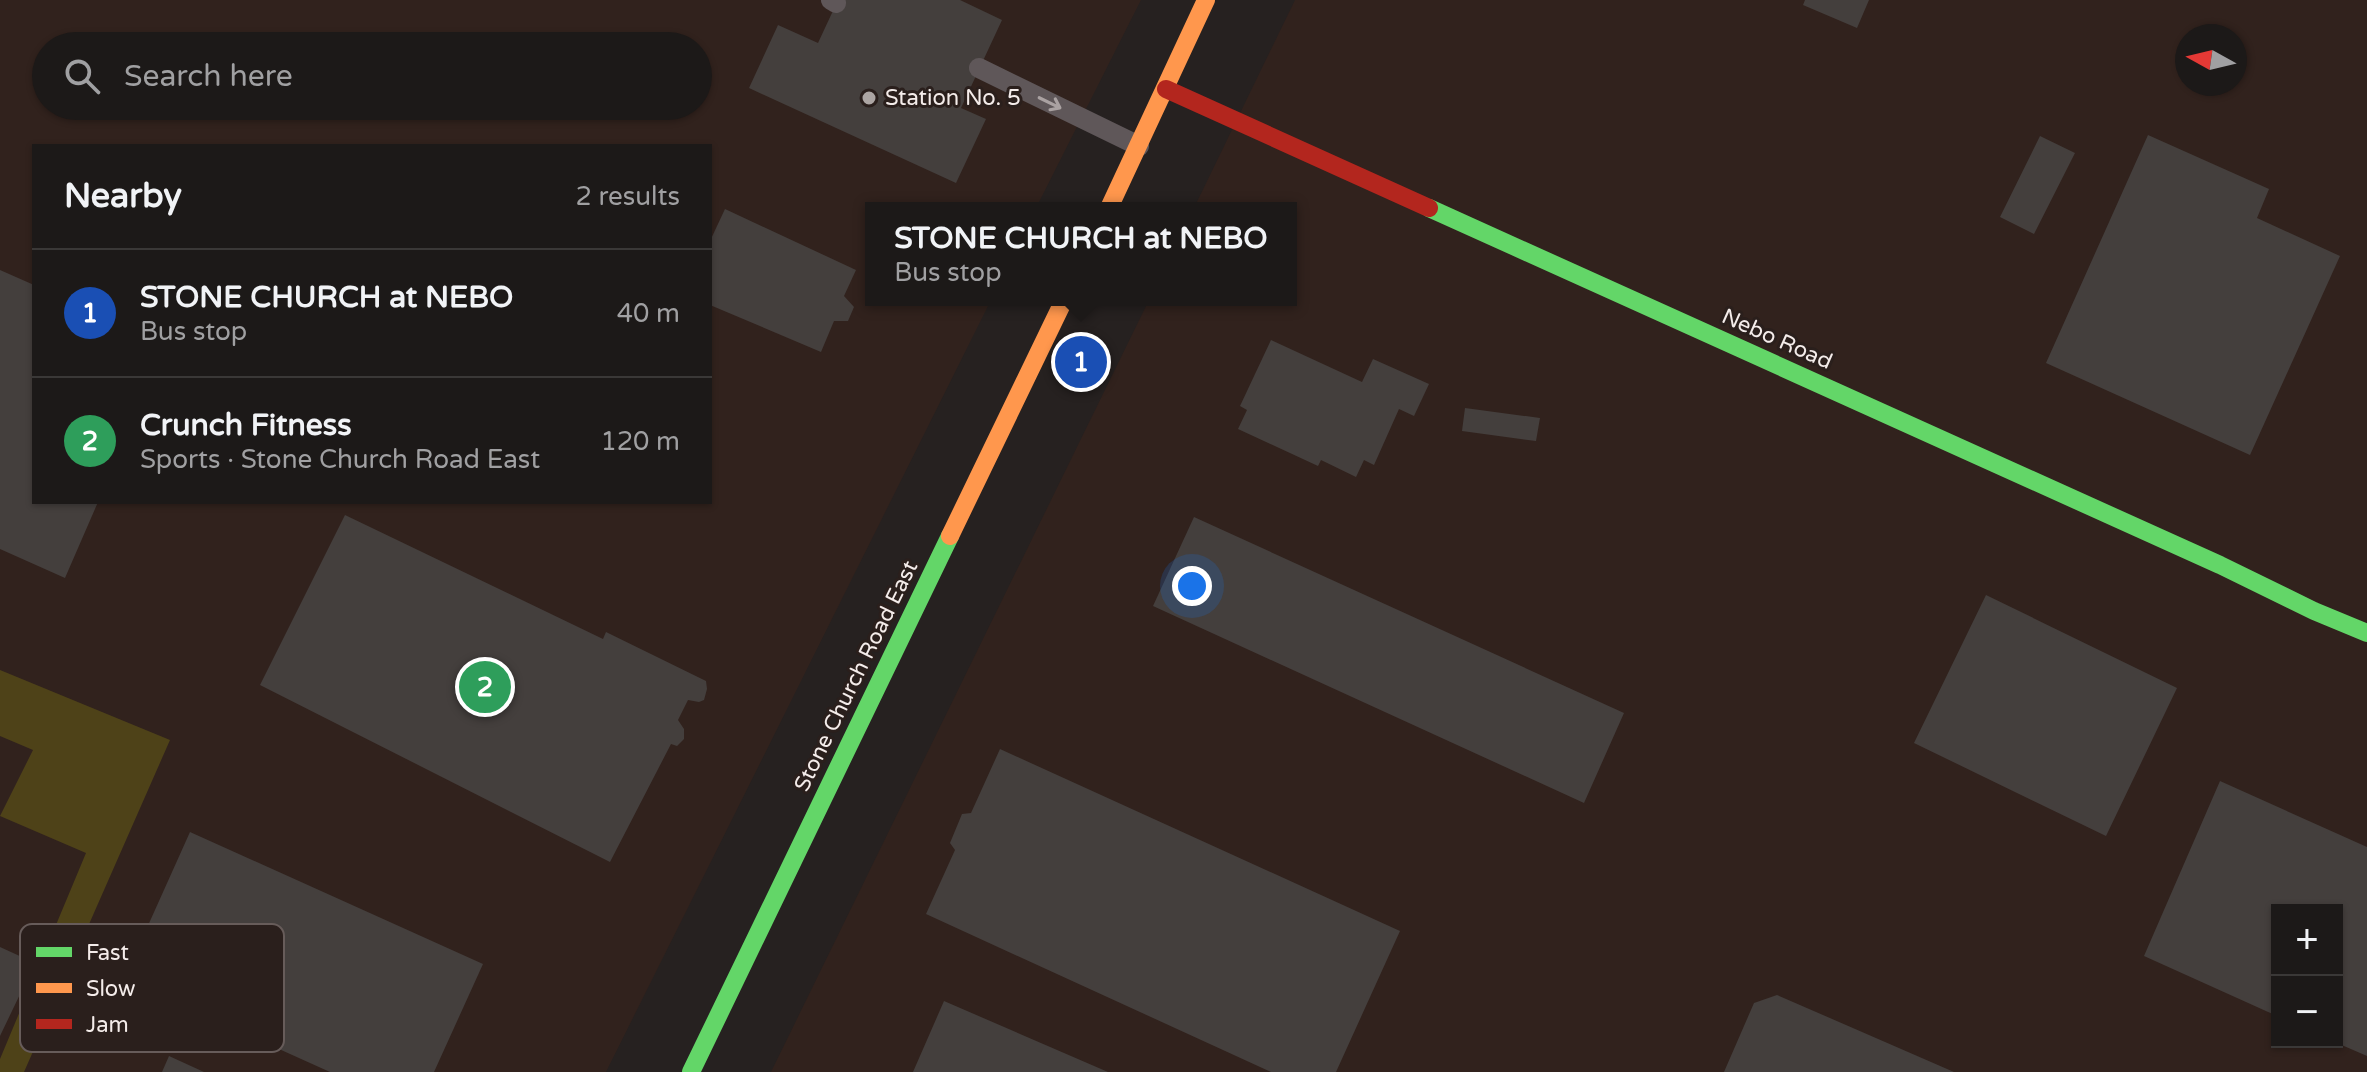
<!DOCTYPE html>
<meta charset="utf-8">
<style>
body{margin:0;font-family:"Varela Round",sans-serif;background:#292625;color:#f1f3f6}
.controls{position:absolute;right:24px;bottom:24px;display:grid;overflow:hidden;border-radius:0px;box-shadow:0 2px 6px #0004}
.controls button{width:72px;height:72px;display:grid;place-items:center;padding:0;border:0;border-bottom:2px solid #3a3837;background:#1c1918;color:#f1f3f6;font:40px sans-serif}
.compass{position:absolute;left:2175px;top:24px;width:72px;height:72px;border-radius:50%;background:#1c1918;box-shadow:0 2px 6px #0004;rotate:278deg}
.you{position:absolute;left:1192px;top:586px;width:28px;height:28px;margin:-20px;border:6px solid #fff;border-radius:50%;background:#1a73e8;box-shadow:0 0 0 12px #1a73e833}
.badge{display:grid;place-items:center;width:52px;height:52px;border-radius:50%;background:#aca5a3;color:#fff;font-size:26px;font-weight:700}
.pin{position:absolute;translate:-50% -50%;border:4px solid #fff;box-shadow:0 2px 8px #0006}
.popup{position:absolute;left:865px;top:202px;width:432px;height:104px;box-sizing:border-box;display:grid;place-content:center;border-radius:0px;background:#1c1918;filter:drop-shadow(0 2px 6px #0005);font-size:26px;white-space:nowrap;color:#a0a0a2}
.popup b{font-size:30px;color:#f1f3f6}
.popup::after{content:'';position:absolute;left:50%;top:100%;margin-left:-16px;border:16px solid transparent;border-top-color:#1c1918}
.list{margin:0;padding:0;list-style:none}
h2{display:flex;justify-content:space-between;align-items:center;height:104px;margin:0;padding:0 32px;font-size:34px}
h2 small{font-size:26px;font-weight:400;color:#a0a0a2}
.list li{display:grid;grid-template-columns:52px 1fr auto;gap:24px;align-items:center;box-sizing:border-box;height:128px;padding:0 32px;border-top:2px solid #3a3837}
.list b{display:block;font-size:30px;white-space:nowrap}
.list p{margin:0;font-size:26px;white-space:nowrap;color:#a0a0a2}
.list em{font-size:26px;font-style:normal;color:#a0a0a2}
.icon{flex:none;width:44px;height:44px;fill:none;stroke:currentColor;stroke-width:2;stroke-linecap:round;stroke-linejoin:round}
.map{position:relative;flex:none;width:2367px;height:1072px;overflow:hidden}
.search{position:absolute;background:#1c1918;box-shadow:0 2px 6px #0004;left:32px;top:32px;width:680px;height:88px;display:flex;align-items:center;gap:20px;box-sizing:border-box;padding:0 28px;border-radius:44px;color:#a0a0a2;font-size:30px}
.panel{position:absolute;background:#1c1918;box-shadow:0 2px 6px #0004;left:32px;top:144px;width:680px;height:360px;border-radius:0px}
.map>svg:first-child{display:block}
.built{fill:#31221d;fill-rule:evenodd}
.forest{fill:#4e4218}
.building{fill:#443f3d}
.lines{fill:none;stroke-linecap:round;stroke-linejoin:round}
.lane{stroke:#5f5759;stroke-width:20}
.fast{stroke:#63d668;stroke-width:18}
.slow{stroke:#ff974d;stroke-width:18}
.jam{stroke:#b3261e;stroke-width:18}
.oneway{stroke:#aaa2a2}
.poi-dot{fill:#aca5a3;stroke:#2a1f1c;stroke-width:3}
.labels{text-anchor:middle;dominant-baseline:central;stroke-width:6;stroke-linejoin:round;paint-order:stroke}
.poi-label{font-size:22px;fill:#f4ecea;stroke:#2a1f1c;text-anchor:start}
.street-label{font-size:22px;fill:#f4ecea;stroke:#2a1f1c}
.key{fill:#2a1f1c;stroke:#675c5a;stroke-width:2}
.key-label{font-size:22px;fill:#f4ecea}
</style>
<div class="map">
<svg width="2367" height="1072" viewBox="0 0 2367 1072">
<rect width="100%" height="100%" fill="#262120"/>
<path class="built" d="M0,0H1141L1036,208H871V300H991L606,1072H0ZM46,46H698V106H46ZM34,146H710V502H34Z
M1295,0H2367V1072H771L1149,300H1291V208H1194ZM2187,36H2235V84H2187ZM2277,910H2337V1042H2277Z"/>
<path class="forest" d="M0,670L170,740L24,1072H0V1059L86,853L0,816L33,750L0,736Z"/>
<path class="building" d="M838,0H960L1002,20L961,108L986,119L956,183L749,88L778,25L818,43Z
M1805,0H1869L1857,28L1803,5Z
M2148,135L2269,189L2257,218L2340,256L2250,455L2046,363Z
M2040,136L2075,153L2034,234L2000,217Z
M725,209L856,270L844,296L854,307L848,321H834L821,352L710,305V241Z
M0,270L34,285V502H98L65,578L0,549Z
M1271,340L1362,382L1373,359L1429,384L1414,416L1399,409L1374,465L1364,460L1356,477L1321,460L1318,466L1238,429L1247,410L1240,406Z
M1465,408L1540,418L1536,441L1462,431Z
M345,515L603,639L606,632L706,681L707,689L704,700L699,702L688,700L678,720L684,729V739L677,746L671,744L610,862L260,685Z
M1194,517L1624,713L1584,803L1153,606Z
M1986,595L2177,688L2106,836L1914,743Z
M1000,749L1400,931L1336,1072H1271L926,914L955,850L950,843L962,814L971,813Z
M2220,781L2367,847V1056L2337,1043V910H2277V1016L2144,956Z
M190,832L483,964L434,1072H330L124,979Z
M0,947L35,963L0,1036Z
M1777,995L1954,1072H1724L1754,1003Z
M944,1001L1108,1072H913Z
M169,1056L204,1072H162Z"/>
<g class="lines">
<path class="lane" d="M831,0L836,3
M979,68L1139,146"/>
<path class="fast" d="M1429,208L2220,565L2314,611L2367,633
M691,1072L950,536"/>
<path class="slow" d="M1109,208L1206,0
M950,536L1064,300"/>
<path class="jam" d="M1166,89L1429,208"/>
</g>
<defs><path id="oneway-shaft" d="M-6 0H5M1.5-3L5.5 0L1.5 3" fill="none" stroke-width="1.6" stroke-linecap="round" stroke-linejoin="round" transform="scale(2)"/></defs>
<use class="oneway" href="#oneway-shaft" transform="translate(1050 103) rotate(26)"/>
<circle class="poi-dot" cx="869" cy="98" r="8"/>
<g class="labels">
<g class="poi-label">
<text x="885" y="98">Station No. 5</text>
</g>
<g class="street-label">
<text transform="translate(1777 339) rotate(24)">Nebo Road</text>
<text transform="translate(856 676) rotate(-64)">Stone Church Road East</text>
</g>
</g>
<rect x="20" y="924" width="264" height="128" rx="12" class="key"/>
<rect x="36" y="947" width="36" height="10" fill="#63d668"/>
<rect x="36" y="983" width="36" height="10" fill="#ff974d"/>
<rect x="36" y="1019" width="36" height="10" fill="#b3261e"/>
<g class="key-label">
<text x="86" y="960">Fast</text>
<text x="86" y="996">Slow</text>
<text x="86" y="1032">Jam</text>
</g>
</svg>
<div class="controls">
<button>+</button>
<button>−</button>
</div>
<svg class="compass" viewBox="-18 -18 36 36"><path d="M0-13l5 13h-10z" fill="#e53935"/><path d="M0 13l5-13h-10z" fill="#a0a0a2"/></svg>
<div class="you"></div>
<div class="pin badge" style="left:1081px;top:362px;background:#1a4fb4">1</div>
<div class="popup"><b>STONE CHURCH at NEBO</b>Bus stop</div>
<div class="pin badge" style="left:485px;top:687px;background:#2e9e5b">2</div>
<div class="search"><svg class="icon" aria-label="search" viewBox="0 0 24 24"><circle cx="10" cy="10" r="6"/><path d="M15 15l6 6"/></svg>Search here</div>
<section class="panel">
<h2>Nearby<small>2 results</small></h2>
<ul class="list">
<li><span class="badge" style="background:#1a4fb4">1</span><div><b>STONE CHURCH at NEBO</b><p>Bus stop</p></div><em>40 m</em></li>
<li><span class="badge" style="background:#2e9e5b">2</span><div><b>Crunch Fitness</b><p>Sports · Stone Church Road East</p></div><em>120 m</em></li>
</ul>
</section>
</div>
